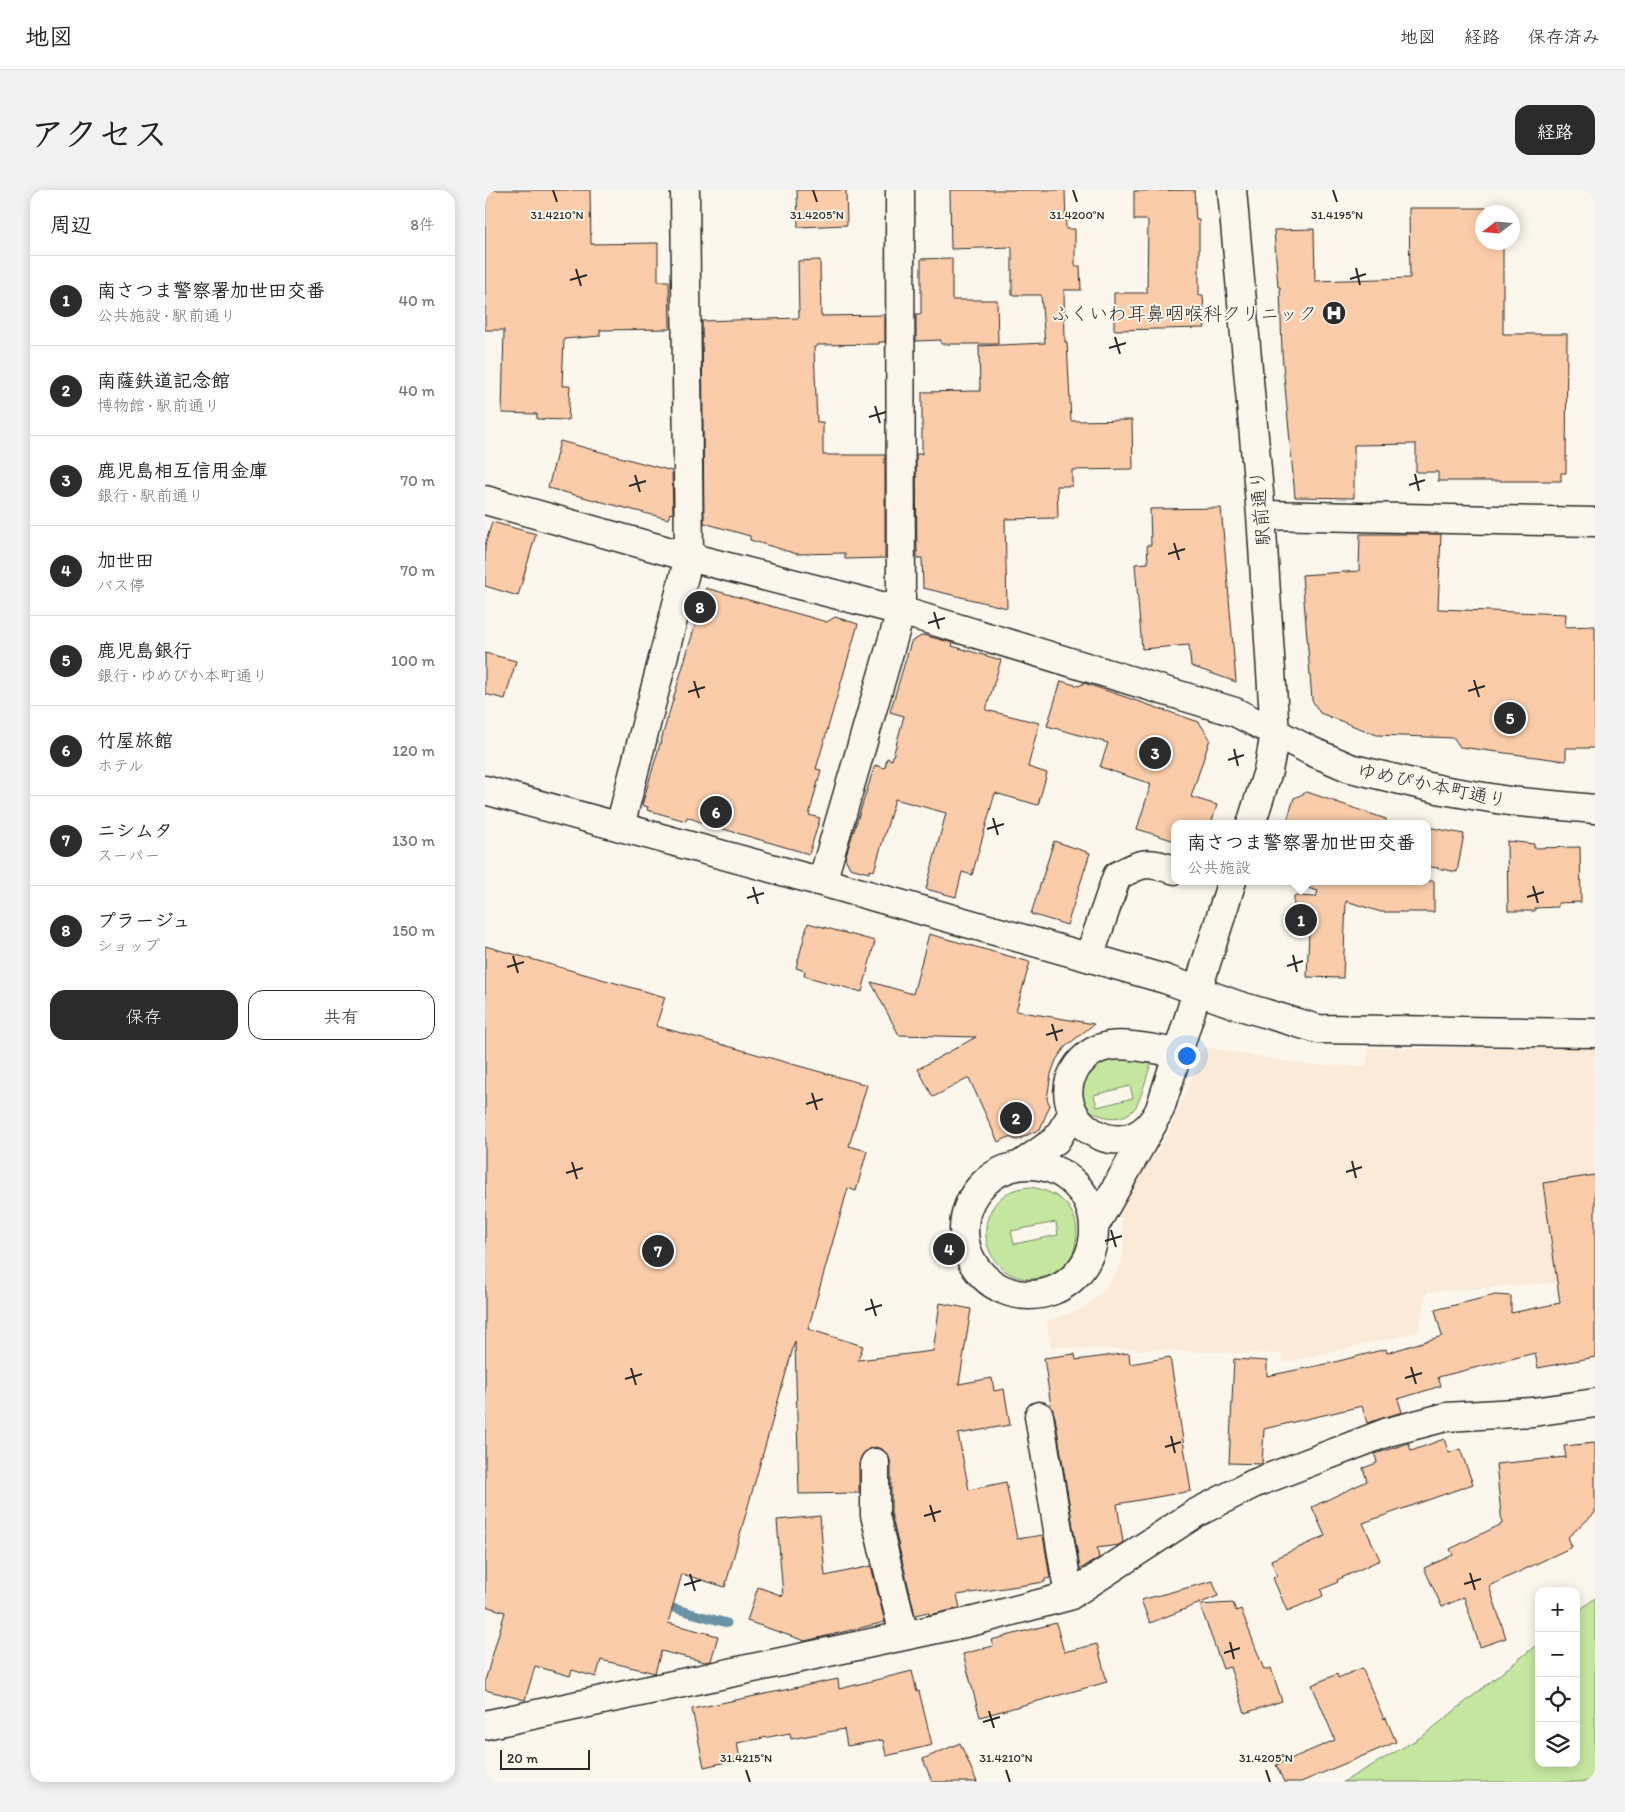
<!DOCTYPE html>
<html lang="ja">
<meta charset="utf-8">
<style>
body{margin:0;font-family:Itim,"Klee One",sans-serif;background:#f2f2f2;color:#222}
.controls{position:absolute;right:15px;bottom:15px;display:grid;overflow:hidden;border-radius:10px;box-shadow:0 2px 12px #0003}
.controls button{width:45px;height:45px;display:grid;place-items:center;padding:0;border:0;border-bottom:1px solid #e0e0e0;background:#fff;color:#222;font:25px sans-serif}
.compass{position:absolute;left:990px;top:15px;width:45px;height:45px;border-radius:50%;background:#fff;box-shadow:0 2px 12px #0003;rotate:254deg}
.scale{position:absolute;left:15px;bottom:12px;width:90px;box-sizing:border-box;padding-left:5px;border:2px solid #2b2b2b;border-top:0;font-size:14px;line-height:18px;white-space:nowrap;color:#2b2b2b;-webkit-text-stroke:4px #fbf7ec;paint-order:stroke}
.you{position:absolute;left:701px;top:865px;width:18px;height:18px;margin:-12px;border:4px solid #fff;border-radius:50%;background:#1a73e8;box-shadow:0 0 0 8px #1a73e833}
.badge{display:grid;place-items:center;width:32px;height:32px;border-radius:50%;background:#2b2b2b;color:#fff;font-size:16px;font-weight:700}
.pin{position:absolute;translate:-50% -50%;border:2px solid #fff;box-shadow:0 1px 5px #0006}
.popup{position:absolute;left:686px;top:630px;width:260px;height:65px;box-sizing:border-box;display:grid;place-content:center;border-radius:10px;background:#fff;filter:drop-shadow(0 1px 4px #0005);font-size:16px;white-space:nowrap;color:#767676}
.popup b{font-size:19px;color:#222}
.popup::after{content:'';position:absolute;left:50%;top:100%;margin-left:-10px;border:10px solid transparent;border-top-color:#fff}
.list{margin:0;padding:0;list-style:none}
h2{display:flex;justify-content:space-between;align-items:center;height:65px;margin:0;padding:0 20px;font-size:21px}
h2 small{font-size:16px;font-weight:400;color:#767676}
.list li{display:grid;grid-template-columns:32px 1fr auto;gap:15px;align-items:center;box-sizing:border-box;height:90px;padding:0 20px;border-top:1px solid #e0e0e0}
.list b{display:block;font-size:19px;white-space:nowrap}
.list p{margin:0;font-size:16px;white-space:nowrap;color:#767676}
.list em{font-size:16px;font-style:normal;color:#767676}
.actions{display:flex;gap:10px;padding:15px 20px}
.actions a{flex:1;padding:11px 0;border:1px solid #2b2b2b;border-radius:15px;text-align:center;font-size:18px;color:#2b2b2b}
.actions .main{background:#2b2b2b;color:#fff}
.icon{flex:none;width:28px;height:28px;fill:none;stroke:currentColor;stroke-width:2;stroke-linecap:round;stroke-linejoin:round}
.map{position:relative;flex:none;width:1110px;height:1592px;overflow:hidden;border-radius:15px}
header{display:flex;align-items:center;gap:30px;box-sizing:border-box;height:70px;padding:0 25px;background:#fff;border-bottom:1px solid #e0e0e0}
header strong{font-size:24px}
nav{display:flex;gap:28px;margin-inline-start:auto;font-size:18px}
.intro{display:flex;align-items:center;justify-content:space-between;box-sizing:border-box;height:120px;padding:0 30px}
h1{margin:0;font-size:35px}
.button{padding:12px 22px;border-radius:15px;background:#2b2b2b;color:#fff;font-size:18px;font-weight:700}
main{display:flex;gap:30px;padding:0 30px}
aside{flex:1;background:#fff;border-radius:15px;box-shadow:0 2px 12px #0003}
.map>svg:first-child{display:block}
.built{fill:#fbead8}
.green{fill:#c5e7a0;stroke:#788966;fill-rule:evenodd}
.lines{fill:none;stroke-linecap:round;stroke-linejoin:round}
.stream{stroke:#6993a4;stroke-width:9}
.building{fill:#facca9;stroke:#2b2b2b}
.minor-casing{stroke:#2b2b2b;stroke-width:31}
.minor{stroke:#fbf7ec;stroke-width:28}
.ticks{fill:none;stroke:#2b2b2b;stroke-width:2}
.labels{text-anchor:middle;dominant-baseline:central;stroke-width:4;stroke-linejoin:round;paint-order:stroke}
.poi-label{font-size:19px;fill:#2b2b2b;stroke:#fbf7ec;text-anchor:end}
.street-label{font-size:19px;fill:#2b2b2b;stroke:#fbf7ec}
.ticks-label{font-size:12px;text-anchor:middle;fill:#2b2b2b;stroke:#fbf7ec;stroke-width:4;stroke-linejoin:round;paint-order:stroke}
</style>
<header>
<strong>地図</strong>
<nav><a>地図</a><a>経路</a><a>保存済み</a></nav>
</header>
<div class="intro"><h1>アクセス</h1><a class="button">経路</a></div>
<main>
<aside>
<h2>周辺<small>8件</small></h2>
<ul class="list">
<li><span class="badge">1</span><div><b>南さつま警察署加世田交番</b><p>公共施設 · 駅前通り</p></div><em>40 m</em></li>
<li><span class="badge">2</span><div><b>南薩鉄道記念館</b><p>博物館 · 駅前通り</p></div><em>40 m</em></li>
<li><span class="badge">3</span><div><b>鹿児島相互信用金庫</b><p>銀行 · 駅前通り</p></div><em>70 m</em></li>
<li><span class="badge">4</span><div><b>加世田</b><p>バス停</p></div><em>70 m</em></li>
<li><span class="badge">5</span><div><b>鹿児島銀行</b><p>銀行 · ゆめぴか本町通り</p></div><em>100 m</em></li>
<li><span class="badge">6</span><div><b>竹屋旅館</b><p>ホテル</p></div><em>120 m</em></li>
<li><span class="badge">7</span><div><b>ニシムタ</b><p>スーパー</p></div><em>130 m</em></li>
<li><span class="badge">8</span><div><b>プラージュ</b><p>ショップ</p></div><em>150 m</em></li>
</ul>
<div class="actions"><a class="main">保存</a><a>共有</a></div>
</aside>
<div class="map">
<svg width="1110" height="1592" viewBox="0 0 1110 1592">
<rect width="100%" height="100%" fill="#fbf7ec"/>
<filter id="ink" filterUnits="userSpaceOnUse"><feTurbulence type="fractalNoise" baseFrequency=".02" numOctaves="2"/><feDisplacementMap in="SourceGraphic" scale="10" xChannelSelector="R" yChannelSelector="G"/><feConvolveMatrix kernelMatrix="1 2 1 2 8 2 1 2 1" color-interpolation-filters="sRGB"/></filter>
<g filter="url(#ink)">
<path class="built" d="M720,857L822,875L881,876L883,858H1110V1088L1068,1093L942,1102L933,1142L799,1173L796,1164L566,1157L561,1131L595,1120L620,1100L637,1072L639,1045L633,1018L682,947Z"/>
<path class="green" d="M636,868L666,874C663,882 655,912 650,918C637,936 600,927 595,906C593,899 598,886 600,879L617,870ZM645,896L648,908L612,917L609,905Z
M545,997C578,1002 598,1023 590,1057C588,1067 580,1075 572,1081C564,1087 554,1089 543,1089C502,1086 486,1033 517,1007C525,1000 535,998 545,997ZM571,1032L573,1045L529,1054L526,1041Z
M1110,1408V1592H858L938,1546L1054,1453V1573H1091V1423Z"/>
<g class="lines">
<path class="stream" d="M177,1415L242,1433"/>
</g>
<path class="building" d="M0,0H105L106,54L173,53V91H184L185,139L115,140V146L79,149L77,196H85L83,230L52,229V224L17,223L19,140H0Z
M312,0H361L362,35L313,37Z
M465,0H580L581,39H590V76H595L596,100H579L580,152H582L586,231L647,230L648,279L587,280V296H572L573,328L520,329L522,418L438,398L437,368H432L431,264H437V202L495,201L494,156L560,153L556,105H527V57L466,59Z
M709,0L711,30H714V105H718L720,138L629,140V103H662L663,30H649V1Z
M924,18H1018V22H998V52H1018V144H1082L1081,283H1076V291H953V282H931V254L869,255V308L810,307L797,163L795,97H793L789,40L829,39L830,91L925,88Z
M467,68V110H512L513,154H456V150L431,151V124H436V69Z
M335,70L336,126L400,125V152H394V154L332,155V157H329L332,232H338V265H400V368L360,369V363L312,364L265,350V346L219,333L217,131L314,128L313,71Z
M75,251L187,281L188,324L185,323L183,329L63,298Z
M736,318L742,384L751,492L706,476L704,455L657,459L650,374L663,373L662,355H666L665,319Z
M7,332L51,344L33,406L0,396V355Z
M875,344H956L953,419L1081,424L1080,437L1110,436V558H1081V571L975,557L969,548L892,545L835,523L827,510L817,385L874,381Z
M221,398L342,432L350,427L373,434L331,579L336,580L324,625L335,628L324,664L221,634L202,627L201,631L162,620L163,617L157,615Z
M438,445L468,453L467,456L516,470L501,520L554,533L543,577L562,583L553,615L510,603L487,685L477,682L471,707L441,699L461,623L410,609L389,681L385,680L384,683L365,678L360,668L390,575L400,578L402,568L407,570L419,526L405,522L426,452Z
M0,463L31,471L20,509L0,504Z
M576,491L594,496L599,493L714,532L725,549L706,607L732,615L726,634H690V651L652,639L666,594L615,577L623,553L562,536Z
M822,602L901,629V634H801L809,608Z
M942,637L979,644L972,682L942,676Z
M569,651L605,663L582,735L546,724Z
M1022,651L1049,654V658L1095,657L1096,712L1073,713V717L1050,718V721H1023Z
M817,691H949V722H896L861,711L858,788L822,787L824,742H808L809,706L831,707L833,701L816,696Z
M323,733L390,751L377,802L319,786L320,781L311,778Z
M444,744L545,772L531,821L609,834L580,857L571,870L566,884L562,909L565,915L555,939L532,950L524,947L513,952L484,888L448,907L433,879L491,847L414,845L386,792L428,804Z
M0,756L180,807L171,836L382,895L364,956L382,961L371,1001L363,998L323,1139L378,1156L373,1170L448,1161L455,1113L486,1119L474,1194L507,1188L509,1201L519,1199L525,1235L473,1244L484,1300L521,1292L532,1349L558,1345L565,1388L560,1389V1392L472,1405L475,1418L444,1425L443,1422L430,1425L406,1323V1273L403,1265L397,1259L390,1257L383,1259L377,1265L374,1273V1303L314,1304L310,1151L240,1397L197,1384L183,1433L233,1446L226,1471L220,1472L176,1461L170,1483L116,1470L111,1487L87,1480L85,1486L50,1476L40,1510L0,1500V1491L20,1422L0,1416Z
M1110,985V1167L1053,1178L1050,1163L953,1187L956,1196L913,1209L917,1222L882,1233L877,1216L779,1239L777,1274L744,1273L749,1169L782,1171V1186L846,1173L901,1159L902,1163L957,1146L950,1120L1010,1105L1026,1106V1123L1075,1113L1058,993Z
M644,1163L645,1174L685,1167L706,1301L632,1314L638,1352L634,1355L612,1358L614,1368L595,1379L570,1227L566,1216L559,1168L590,1164L591,1170Z
M959,1249L964,1263L975,1259L988,1294L878,1333L895,1370L852,1390L853,1392L836,1400L838,1406L802,1421L788,1388L792,1386L786,1370L840,1346L827,1317L882,1291L878,1278L892,1273L890,1264L924,1253L926,1261Z
M1110,1253V1323L1083,1347L1087,1357L1004,1396L1021,1448L995,1457L979,1407L957,1417L939,1378L968,1365L965,1359L1017,1334L1011,1274L1081,1267L1079,1256Z
M335,1326L340,1386L386,1376L400,1432L320,1451L262,1431L273,1397L298,1406L292,1330Z
M728,1391L733,1406L665,1433L656,1410Z
M748,1413L751,1421L756,1419L779,1480L786,1478L797,1511L760,1523L745,1477L738,1479L715,1415Z
M571,1433L579,1462L612,1454L622,1492L495,1527L478,1464L508,1456L506,1450Z
M877,1478L899,1529L901,1528L911,1552L816,1592H799L791,1575L850,1550L827,1495L852,1484L853,1488Z
M427,1481L432,1502L434,1501L447,1555L401,1566L398,1550L362,1556L359,1539L306,1549L305,1543L252,1553L255,1569L219,1577L207,1519L353,1489L354,1499Z
M475,1553L492,1592H447L438,1569Z"/>
<g class="lines">
<g class="minor-casing">
<path id="minor" d="M747,0L776,325L790,544L783,581L766,634
M0,310L204,367L416,421L750,522L826,561L865,578L957,600L1024,611L1110,619
M776,325L1110,332
M0,600L337,692L680,789L752,815L833,839L1110,843
M135,636L204,367L200,0
M337,692L416,421L415,0
M604,767L632,686C658,672 661,671 690,680
M693,863C674,860 642,853 624,856C611,858 601,865 593,875C554,927 643,987 675,919L747,691
M537,974L571,950L588,923
M479 1040a65 65 0 1 1 130 0a65 65 0 1 1-130 0Z
M610,1035L668,933
M554,1226L584,1406
M390,1273V1325L419,1445
M0,1535L489,1431L584,1406L711,1323L768,1294L903,1242L961,1227L1048,1222L1110,1213"/>
</g>
<use href="#minor" class="minor"/>
</g>
</g>
<path class="ticks" d="M68,0L72,12M328,0L332,12M588,0L592,12M848,0L852,12M871,78L875,95M91,79L96,96M865,89L881,84M85,90L102,85M630,147L635,164M624,158L641,153M390,216L395,233M384,227L401,222M930,284L934,301M150,285L155,302M924,295L940,290M144,296L161,291M689,353L694,370M683,364L700,359M449,422L454,439M443,433L460,428M989,490L994,507M209,491L214,508M983,501L1000,496M203,502L220,497M749,559L753,576M743,570L759,565M508,628L513,645M502,639L519,634M1048,696L1053,713M268,697L273,714M1042,707L1059,702M262,708L279,703M808,765L812,782M28,766L33,783M802,776L818,771M22,777L39,772M567,834L572,851M561,845L578,840M327,903L332,920M321,914L338,909M867,971L871,988M87,972L92,989M861,982L877,977M81,983L98,978M626,1040L631,1057M620,1051L637,1046M386,1109L391,1126M380,1120L397,1115M926,1177L931,1194M146,1178L151,1195M920,1188L937,1183M140,1189L157,1184M686,1246L690,1263M680,1257L696,1252M445,1315L450,1332M439,1326L456,1321M985,1383L990,1400M205,1384L210,1401M979,1394L996,1389M199,1395L216,1390M745,1452L749,1469M739,1463L755,1458M504,1521L509,1538M498,1532L515,1527M261,1580L265,1592M521,1580L525,1592M781,1580L785,1592"/>
<defs>
<g id="hospital-disc" transform="scale(1.25)"><circle r="9.5" fill="#2b2b2b" stroke="#fbf7ec"/><path d="M-5-5h3v3.5h4V-5h3V5h-3V1.5h-4V5h-3Z" fill="#fff"/></g>
</defs>
<g fill-rule="evenodd">
<use href="#hospital-disc" x="849" y="123"/>
</g>
<g class="labels">
<g class="poi-label">
<text x="832" y="123">ふくいわ耳鼻咽喉科クリニック</text>
</g>
<g class="street-label">
<text transform="translate(775 318) rotate(-95)">駅前通り</text>
<text transform="translate(947 595) rotate(12)">ゆめぴか本町通り</text>
</g>
</g>
<g class="ticks-label">
<text x="72" y="29">31.4210°N</text>
<text x="332" y="29">31.4205°N</text>
<text x="592" y="29">31.4200°N</text>
<text x="852" y="29">31.4195°N</text>
<text x="261" y="1572">31.4215°N</text>
<text x="521" y="1572">31.4210°N</text>
<text x="781" y="1572">31.4205°N</text>
</g>
</svg>
<div class="controls">
<button>+</button>
<button>−</button>
<button><svg class="icon" aria-label="locate" viewBox="0 0 24 24"><circle cx="12" cy="12" r="6"/><path d="M12 2v4M12 18v4M2 12h4M18 12h4"/></svg></button>
<button><svg class="icon" aria-label="layers" viewBox="0 0 24 24"><path d="M12 4l9 5-9 5-9-5zM3 14l9 5 9-5"/></svg></button>
</div>
<svg class="compass" viewBox="-18 -18 36 36"><path d="M0-13l5 13h-10z" fill="#e53935"/><path d="M0 13l5-13h-10z" fill="#767676"/></svg>
<div class="scale">20 m</div>
<div class="you"></div>
<div class="pin badge" style="left:816px;top:730px">1</div>
<div class="popup"><b>南さつま警察署加世田交番</b>公共施設</div>
<div class="pin badge" style="left:531px;top:928px">2</div>
<div class="pin badge" style="left:670px;top:563px">3</div>
<div class="pin badge" style="left:464px;top:1059px">4</div>
<div class="pin badge" style="left:1025px;top:528px">5</div>
<div class="pin badge" style="left:231px;top:622px">6</div>
<div class="pin badge" style="left:173px;top:1061px">7</div>
<div class="pin badge" style="left:215px;top:417px">8</div>
</div>
</main>
